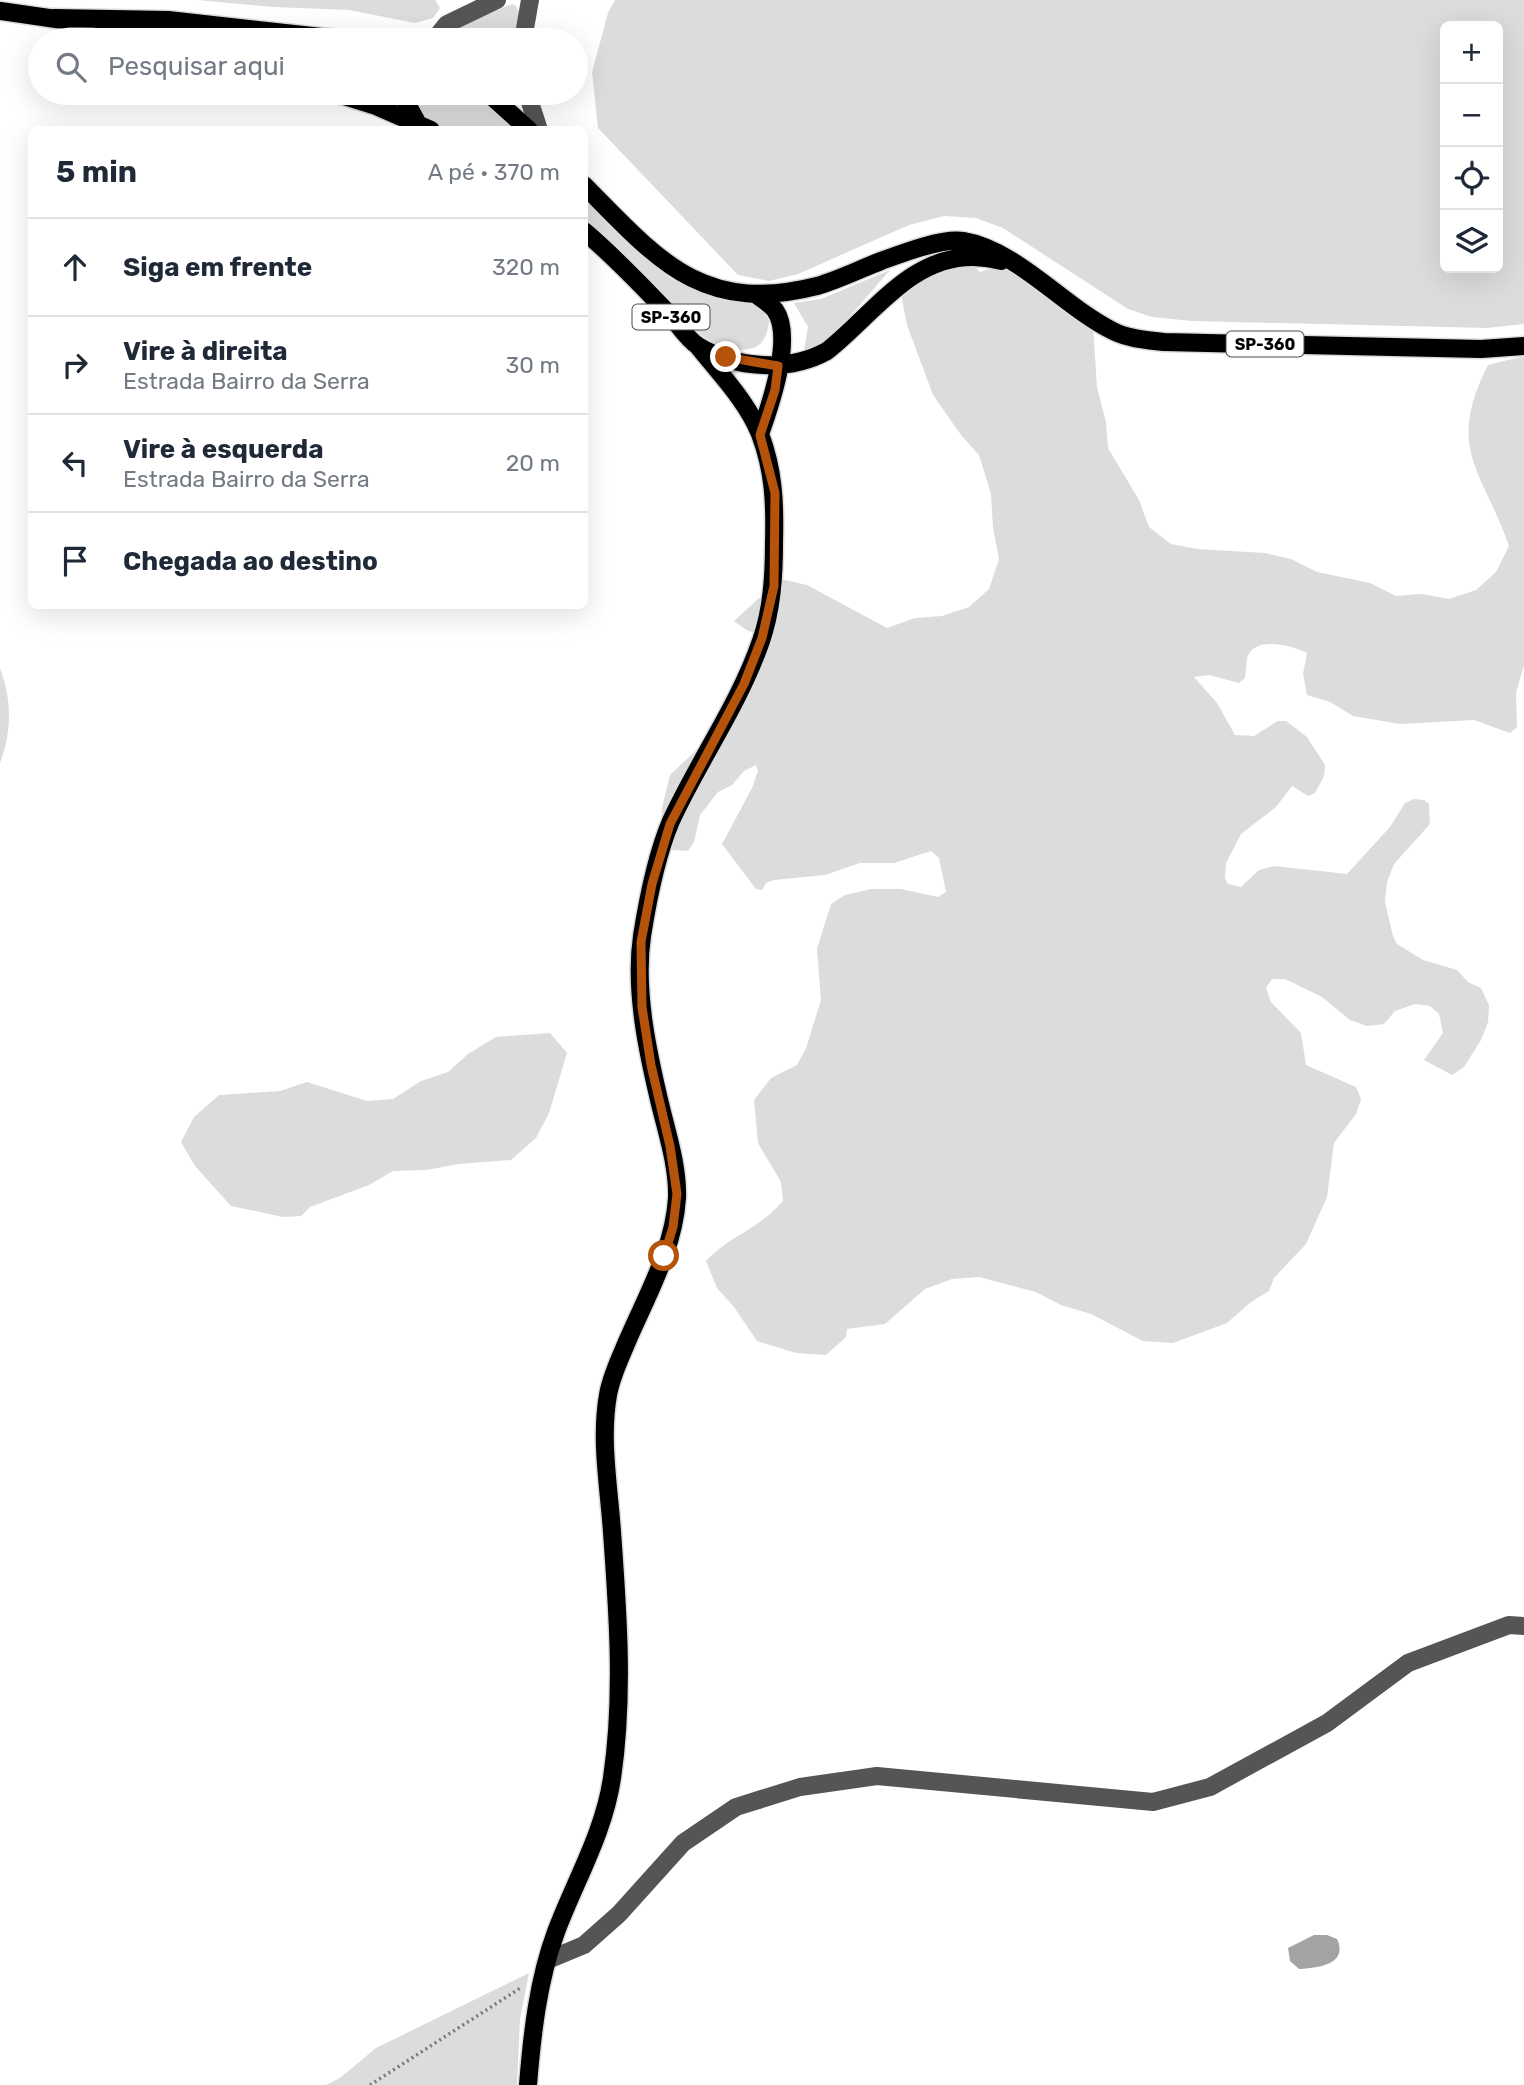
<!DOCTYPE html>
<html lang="pt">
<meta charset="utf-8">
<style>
body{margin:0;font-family:Rubik,sans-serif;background:#f6f6f7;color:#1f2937}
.controls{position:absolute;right:21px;top:21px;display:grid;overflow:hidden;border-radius:10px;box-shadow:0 7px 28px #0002}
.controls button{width:63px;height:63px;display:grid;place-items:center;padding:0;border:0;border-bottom:2px solid #e0e1e3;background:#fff;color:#1f2937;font:35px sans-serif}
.stop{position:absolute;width:21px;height:21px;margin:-16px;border:5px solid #b45309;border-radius:50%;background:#fff}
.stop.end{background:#b45309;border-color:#fff;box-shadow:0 2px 7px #0008}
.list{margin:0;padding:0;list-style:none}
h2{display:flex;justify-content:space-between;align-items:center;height:91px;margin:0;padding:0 28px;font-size:30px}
h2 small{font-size:23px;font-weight:400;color:#747a83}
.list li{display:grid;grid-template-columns:46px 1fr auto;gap:21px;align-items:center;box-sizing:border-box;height:98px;padding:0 28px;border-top:2px solid #e0e1e3}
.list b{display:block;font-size:26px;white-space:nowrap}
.list p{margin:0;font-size:23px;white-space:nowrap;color:#747a83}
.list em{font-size:23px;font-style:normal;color:#747a83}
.icon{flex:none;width:38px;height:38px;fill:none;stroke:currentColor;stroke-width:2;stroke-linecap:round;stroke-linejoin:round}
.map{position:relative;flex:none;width:1524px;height:2085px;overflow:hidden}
.search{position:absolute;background:#fff;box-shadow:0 7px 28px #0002;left:28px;top:28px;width:560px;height:77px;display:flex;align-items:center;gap:18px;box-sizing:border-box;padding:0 24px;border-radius:38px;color:#747a83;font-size:26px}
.panel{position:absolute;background:#fff;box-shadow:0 7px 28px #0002;left:28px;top:126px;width:560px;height:483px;border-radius:10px}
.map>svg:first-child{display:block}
.green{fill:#dcdcdc;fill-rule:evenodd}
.water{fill:#a3a3a3}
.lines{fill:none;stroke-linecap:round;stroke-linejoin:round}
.major-casing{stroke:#dbdbdb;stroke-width:21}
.path{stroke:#777;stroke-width:3.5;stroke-dasharray:2 3.5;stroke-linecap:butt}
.minor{stroke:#555;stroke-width:18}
.major{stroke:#000;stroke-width:18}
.route{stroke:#b45309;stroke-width:9}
.labels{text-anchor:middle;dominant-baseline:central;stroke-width:6;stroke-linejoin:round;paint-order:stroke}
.shield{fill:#fff;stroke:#4c4c4c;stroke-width:2}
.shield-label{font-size:16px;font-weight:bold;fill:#000}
</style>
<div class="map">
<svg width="1524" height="2085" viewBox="0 0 1524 2085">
<rect width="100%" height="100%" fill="#fff"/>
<path class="green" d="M198,0H435L440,8L433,18L415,23L349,10L273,7Z
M615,0H1524V324L1487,328L1192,321L1152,317L1128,309L1003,228L976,218L944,216L909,225L798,274L769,281L738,275L598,128L592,72L608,13ZM1445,26H1498V268H1445Z
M512,4L516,6L519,13L516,40H459L452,36V32L458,26Z
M193,30L293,40H212L190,33Z
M410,93H476L519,129C488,129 442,138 418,113C413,108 412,99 410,93Z
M584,195L657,267L673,280L722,299L753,304L764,312L769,321C768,334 763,347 749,349C704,357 665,297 636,269C619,252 602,237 585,221Z
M968,259L980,272L995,267L1015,270L1092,311L1097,387L1106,422L1108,448L1139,500L1149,527L1171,544L1197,549L1265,553L1291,559L1317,572L1370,583L1396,596L1422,594L1449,599L1476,590L1496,572L1509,546C1483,471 1445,449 1488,365L1524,356V665L1516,693L1517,727L1510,733L1474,720L1400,724L1353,716L1330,702L1307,695L1303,674L1307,653C1293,646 1258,636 1248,655C1246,661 1246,672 1245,678L1239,683L1209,675L1194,677L1217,703L1235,735L1254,736L1278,721H1286L1307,737L1325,765L1324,776L1315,793L1308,796L1292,786L1276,807L1241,834L1226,863L1225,878L1228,884L1241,887L1259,870L1274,866L1347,874L1390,827L1405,803L1414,799L1424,800L1429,804L1430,824L1394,864L1387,882L1385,902L1393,936L1397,944L1423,960L1457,970L1468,982L1481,988L1489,1005L1488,1022L1481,1040L1464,1067L1452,1075L1424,1060L1443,1033L1439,1014L1430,1006L1415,1004L1395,1011L1384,1024L1367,1026L1350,1020L1322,997L1285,979H1272L1266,988L1271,1002L1301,1033L1306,1065L1356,1087L1361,1099L1356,1114L1334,1143L1327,1197L1306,1244L1274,1278L1269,1291L1251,1302L1227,1323L1173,1343L1143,1341L1091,1314L1061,1305L1036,1292L979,1277L952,1279L925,1289L885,1324L847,1329L846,1337L826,1355L796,1353L757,1341L734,1307L717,1288L706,1261C728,1236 760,1229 783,1201L781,1182L758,1143L754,1100L771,1078L797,1065L806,1048L821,1000L817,949L831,904L845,895L871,889H901L938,897L946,892L939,858L931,851L894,863H860L825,875L774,880L766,883L762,890L756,889L722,844L752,788L758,771L756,765L744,771L732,785L718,792L700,815L694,842L688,851L672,850L661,840L662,808L670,775L727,721L739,680L772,643L768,635L748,631L734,621L780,579L807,585L887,628L915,618L942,616L969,607L989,589L999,559L993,528L991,494L979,455L961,435L933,395L907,325L901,294L904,285Z
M890,270L827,343L813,351L804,350L808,327L794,303L821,299Z
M0,668C12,701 12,730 0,763Z
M550,1033L567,1053L549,1113L536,1138L511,1160L458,1164L427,1170L393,1171L369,1185L310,1207L301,1216L283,1217L231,1206L195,1166L181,1142L194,1117L219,1095L280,1091L307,1082L367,1101L393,1099L421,1081L448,1072L468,1054L496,1037Z
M529,1973L520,2019L517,2085H326L340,2078L376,2048Z"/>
<path class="water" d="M1314,1935H1327L1337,1939C1349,1965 1316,1968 1299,1969L1290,1961L1288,1948Z"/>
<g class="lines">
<g class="major-casing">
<path id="major" d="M0,11L63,20
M54,18L168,20L349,40
M104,27L169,40
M334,93L376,106L431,130
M401,93L417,122
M488,93L529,130
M584,185C658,260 702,315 817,286C838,280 860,269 881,261C900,254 944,237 963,241C1017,250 1064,307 1113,331C1129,339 1147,340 1164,342L1481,349L1524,346
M584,231C615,257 641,285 669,314C678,324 687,339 698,346C736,369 789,372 827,351C873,315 910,256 974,257C984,258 991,258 1001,261
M758,296C764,300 771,305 775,310C794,337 770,406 760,434
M528,2085C532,2035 538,1980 556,1932C575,1881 604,1833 612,1778C624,1697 618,1614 612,1532C609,1487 600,1440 608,1395C611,1377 619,1361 626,1344C646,1297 674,1249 677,1198C678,1168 668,1136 661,1108C648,1054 634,991 642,936C648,898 656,856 671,821C699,760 739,705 761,641C772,609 774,576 774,542C775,504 774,471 760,434C747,401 719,373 697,345"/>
</g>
<path class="path" d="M370,2085L522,1987"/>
<path class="minor" d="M434,40L447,24L497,0
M523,40L530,0
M527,93L539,130
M548,1960L584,1945L619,1914L683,1843L736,1807L800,1787L877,1776L1153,1802L1210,1787L1327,1723L1408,1663L1509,1625L1524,1626"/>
<use href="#major" class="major"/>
</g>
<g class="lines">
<path class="route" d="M664,1256L673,1227L677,1194L670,1146L651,1065L642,1007L641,942L652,884L670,824L744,684L762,638L774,586L775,493L760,435L775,390L778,366L726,357"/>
</g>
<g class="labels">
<g class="shield">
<rect x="632.5" y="304.5" width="77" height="25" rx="5"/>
<rect x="1226.5" y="331.5" width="77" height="25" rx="5"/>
</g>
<g class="shield-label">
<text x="671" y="317">SP-360</text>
<text x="1265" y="344">SP-360</text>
</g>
</g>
</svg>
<div class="controls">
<button>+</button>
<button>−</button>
<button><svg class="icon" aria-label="locate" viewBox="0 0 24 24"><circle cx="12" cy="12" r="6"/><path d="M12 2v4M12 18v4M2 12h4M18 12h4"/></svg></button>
<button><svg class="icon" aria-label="layers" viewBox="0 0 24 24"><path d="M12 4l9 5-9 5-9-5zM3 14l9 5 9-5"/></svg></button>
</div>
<div class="stop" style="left:664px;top:1256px"></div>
<div class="stop end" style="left:726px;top:357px"></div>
<div class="search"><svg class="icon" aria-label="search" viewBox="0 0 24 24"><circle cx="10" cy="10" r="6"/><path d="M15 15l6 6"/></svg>Pesquisar aqui</div>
<section class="panel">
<h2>5 min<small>A pé · 370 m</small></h2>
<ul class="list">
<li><svg class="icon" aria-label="ahead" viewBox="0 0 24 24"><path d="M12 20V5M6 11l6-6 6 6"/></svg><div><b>Siga em frente</b></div><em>320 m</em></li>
<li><svg class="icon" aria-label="right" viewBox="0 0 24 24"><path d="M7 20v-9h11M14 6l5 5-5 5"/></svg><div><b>Vire à direita</b><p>Estrada Bairro da Serra</p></div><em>30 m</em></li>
<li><svg class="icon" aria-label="left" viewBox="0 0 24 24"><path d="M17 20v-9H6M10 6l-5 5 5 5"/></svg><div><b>Vire à esquerda</b><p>Estrada Bairro da Serra</p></div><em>20 m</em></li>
<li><svg class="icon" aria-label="arrive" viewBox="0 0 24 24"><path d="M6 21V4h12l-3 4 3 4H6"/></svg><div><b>Chegada ao destino</b></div></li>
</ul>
</section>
</div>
